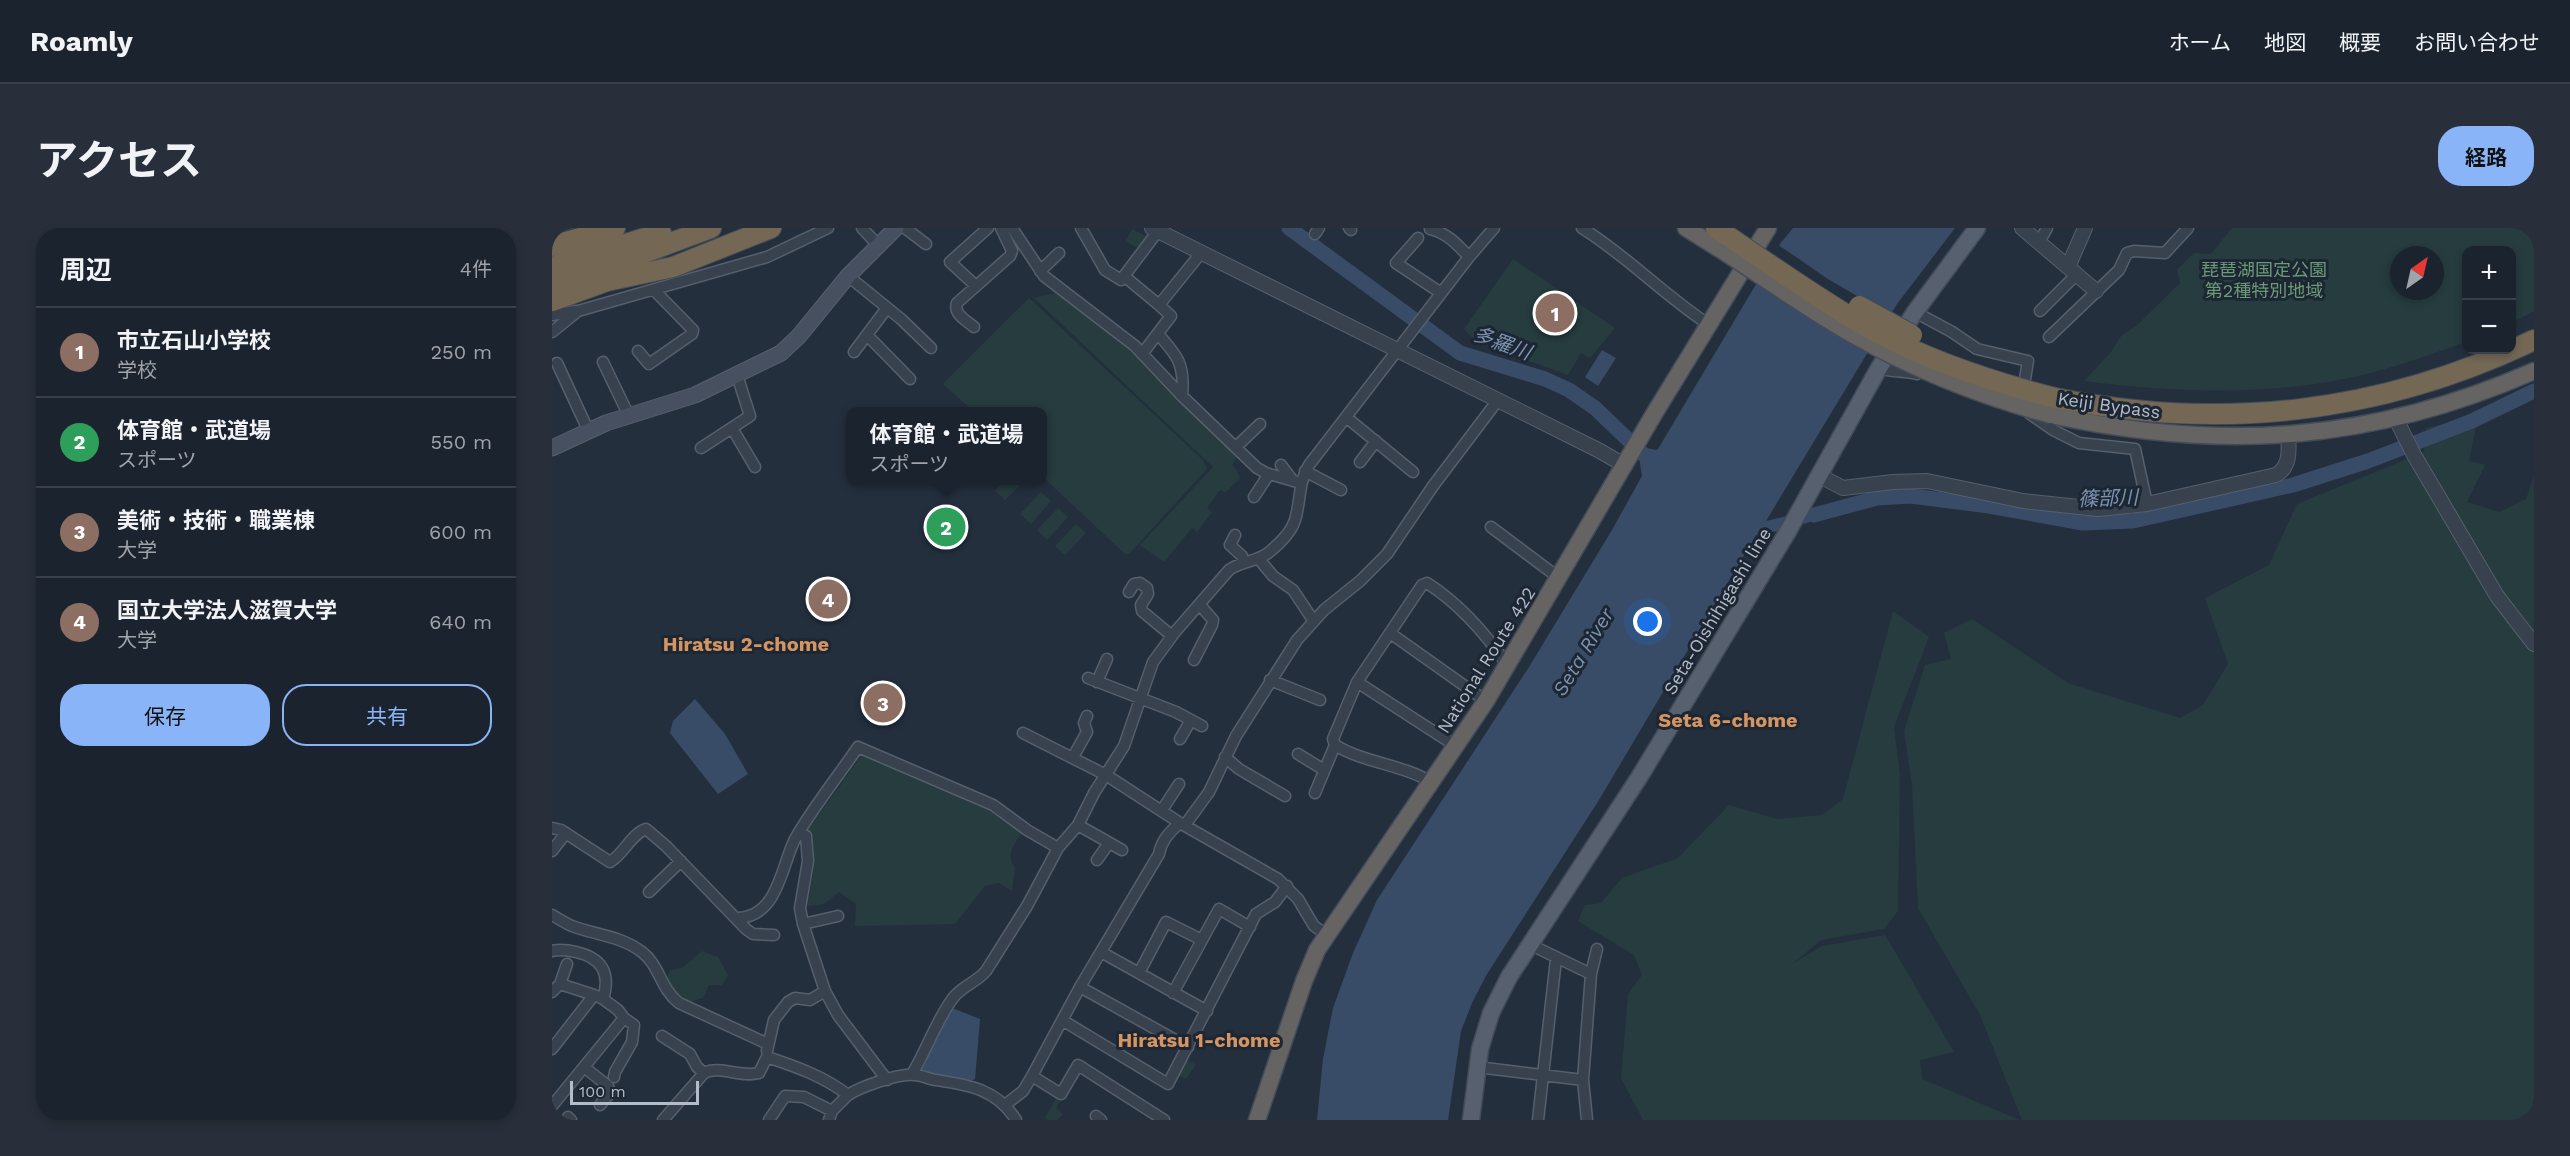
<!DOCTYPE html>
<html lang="ja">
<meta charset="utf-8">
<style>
body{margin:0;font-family:"Work Sans","Noto Sans JP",sans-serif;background:#282f3a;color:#f1f3f6}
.controls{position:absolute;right:18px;top:18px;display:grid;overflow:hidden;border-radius:12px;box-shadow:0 3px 9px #0003}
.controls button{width:54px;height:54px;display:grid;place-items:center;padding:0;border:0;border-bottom:2px solid #39404a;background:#1b232e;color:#f1f3f6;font:30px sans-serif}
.compass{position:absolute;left:1838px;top:18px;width:54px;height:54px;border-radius:50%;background:#1b232e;box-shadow:0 3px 9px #0003;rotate:34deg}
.scale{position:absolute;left:18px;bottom:15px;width:129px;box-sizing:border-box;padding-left:6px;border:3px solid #b4bcc9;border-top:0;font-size:16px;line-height:21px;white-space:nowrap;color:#b4bcc9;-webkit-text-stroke:4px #1d2633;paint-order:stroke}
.you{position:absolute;left:1096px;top:394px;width:21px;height:21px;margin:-15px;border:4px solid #fff;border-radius:50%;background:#1a73e8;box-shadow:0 0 0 9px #1a73e833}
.badge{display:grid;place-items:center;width:39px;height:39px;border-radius:50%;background:#8ab4f8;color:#fff;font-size:20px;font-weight:700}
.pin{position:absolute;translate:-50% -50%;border:3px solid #fff;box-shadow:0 2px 6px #0006}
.popup{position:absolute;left:294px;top:179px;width:201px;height:78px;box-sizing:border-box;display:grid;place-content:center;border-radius:12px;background:#1b232e;filter:drop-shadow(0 2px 4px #0005);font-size:20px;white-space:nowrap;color:#a0a4aa}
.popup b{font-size:22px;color:#f1f3f6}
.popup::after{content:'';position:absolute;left:50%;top:100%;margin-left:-12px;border:12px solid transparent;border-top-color:#1b232e}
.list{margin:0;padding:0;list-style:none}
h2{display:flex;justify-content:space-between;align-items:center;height:78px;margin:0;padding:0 24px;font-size:26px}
h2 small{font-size:20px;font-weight:400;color:#a0a4aa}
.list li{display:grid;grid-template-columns:39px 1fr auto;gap:18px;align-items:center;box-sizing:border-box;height:90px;padding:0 24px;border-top:2px solid #39404a}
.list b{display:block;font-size:22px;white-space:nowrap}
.list p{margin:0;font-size:20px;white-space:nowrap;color:#a0a4aa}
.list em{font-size:20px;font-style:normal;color:#a0a4aa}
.actions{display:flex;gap:12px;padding:18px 24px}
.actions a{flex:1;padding:14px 0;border:2px solid #8ab4f8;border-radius:24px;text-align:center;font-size:21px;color:#8ab4f8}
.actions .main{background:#8ab4f8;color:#111}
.map{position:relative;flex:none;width:1982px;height:892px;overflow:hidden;border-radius:24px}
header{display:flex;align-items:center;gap:36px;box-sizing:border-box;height:84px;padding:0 30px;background:#1b232e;border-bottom:2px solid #39404a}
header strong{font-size:28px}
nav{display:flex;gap:33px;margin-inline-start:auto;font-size:21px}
.intro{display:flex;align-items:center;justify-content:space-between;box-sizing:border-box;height:144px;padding:0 36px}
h1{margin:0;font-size:42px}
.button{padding:15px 27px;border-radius:24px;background:#8ab4f8;color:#111;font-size:21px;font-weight:700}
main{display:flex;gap:36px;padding:0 36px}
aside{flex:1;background:#1b232e;border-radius:24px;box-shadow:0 3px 9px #0003}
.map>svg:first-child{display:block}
.green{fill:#263c3f;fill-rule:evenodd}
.water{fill:#394c67}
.pier{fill:#242f3e}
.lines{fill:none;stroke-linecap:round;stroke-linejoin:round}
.river{stroke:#394c67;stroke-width:15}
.minor-casing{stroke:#565f6c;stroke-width:13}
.tertiary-casing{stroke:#565f6c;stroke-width:16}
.secondary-casing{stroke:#565f6c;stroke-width:17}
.primary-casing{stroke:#414a57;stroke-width:19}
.trunk-casing{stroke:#434c59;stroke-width:19}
.motorway-casing{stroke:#434c59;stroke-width:22}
.minor{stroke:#38414e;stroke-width:10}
.tertiary{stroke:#38414e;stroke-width:14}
.secondary{stroke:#465061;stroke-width:15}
.primary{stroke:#56606e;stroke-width:16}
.trunk{stroke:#656462;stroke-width:16}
.motorway{stroke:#746855;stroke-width:20}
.trunk-bridge-casing{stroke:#434c59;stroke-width:19;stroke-linecap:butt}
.motorway-bridge-casing{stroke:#434c59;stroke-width:22;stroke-linecap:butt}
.trunk-bridge{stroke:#656462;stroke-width:16}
.motorway-bridge{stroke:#746855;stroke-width:20}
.labels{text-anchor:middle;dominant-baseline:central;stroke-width:6;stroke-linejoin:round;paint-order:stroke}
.park-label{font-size:18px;fill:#6b9a76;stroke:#1d2633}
.street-label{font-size:18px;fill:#b4bcc9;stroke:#1d2633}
.water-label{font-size:20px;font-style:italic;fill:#7c92b1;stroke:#1d2633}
.neighbourhood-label{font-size:20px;font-weight:bold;fill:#d59563;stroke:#1d2633}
</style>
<header>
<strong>Roamly</strong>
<nav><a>ホーム</a><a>地図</a><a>概要</a><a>お問い合わせ</a></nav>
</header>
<div class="intro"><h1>アクセス</h1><a class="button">経路</a></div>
<main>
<aside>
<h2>周辺<small>4件</small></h2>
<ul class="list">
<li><span class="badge" style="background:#8d6e63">1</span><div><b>市立石山小学校</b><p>学校</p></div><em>250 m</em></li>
<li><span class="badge" style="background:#2e9e5b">2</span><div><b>体育館・武道場</b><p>スポーツ</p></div><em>550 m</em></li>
<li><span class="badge" style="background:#8d6e63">3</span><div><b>美術・技術・職業棟</b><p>大学</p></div><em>600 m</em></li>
<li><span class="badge" style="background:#8d6e63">4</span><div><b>国立大学法人滋賀大学</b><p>大学</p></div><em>640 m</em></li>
</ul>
<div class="actions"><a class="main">保存</a><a>共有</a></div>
</aside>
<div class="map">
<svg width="1982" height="892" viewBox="0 0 1982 892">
<rect width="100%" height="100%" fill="#242f3e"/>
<path class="green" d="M1680,0H1982V83L1960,95V22H1914V114C1874,128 1834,143 1792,151C1707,168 1617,164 1532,153L1559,124L1569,108L1584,98L1628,55L1625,42L1642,25L1659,26ZM1847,27H1883V63H1847Z
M580,1L594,8L587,21L574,13Z
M961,31L1063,100L1038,130L1029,125L1016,147L924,114L912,101Z
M507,64L578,120L685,229L680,237L685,242L688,250L674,264L668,262L655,280L660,284L645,304L640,300L612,334L588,317L661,239L482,70Z
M477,70L651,232L655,241L577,326H573L490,248V184L421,183L391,156Z
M1926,188L1917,233L1933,237L1915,274L1947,284L1974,271L1982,248V892H1470L1428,787L1366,680L1360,557L1352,503L1373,437L1399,431L1392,405L1420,391L1516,455L1628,490L1651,477L1676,436L1653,370L1717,337L1745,276L1872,224L1874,200Z
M453,252L472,253L453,272L443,263Z
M489,264L499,273L479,296L468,286Z
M506,280L516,289L495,312L485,302Z
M524,296L534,305L513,327L503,318Z
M1341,383L1377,409L1342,499L1348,548L1346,683L1332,701L1269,712L1240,736L1270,718L1333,707L1402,824L1368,832L1370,851L1468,892H1091L1069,850L1076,766L1090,747L1082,727L1026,693L1033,677L1049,675L1070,650L1126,630L1177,577L1225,591L1270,587L1291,571Z
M310,527L435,581L469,606C462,617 453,627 463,639L460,663L447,655L433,658L403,696L303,698L304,676L287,664L272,676L255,678C260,653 267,626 256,602Z
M150,723L166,729L176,747L170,757H157L151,770L137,774L121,761L115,751L118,742L130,740Z
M634,831L644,837L634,851L624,846Z
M504,871L508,874L504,880L511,886L505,892H496L493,889Z"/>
<path class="water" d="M1241,0H1403L1345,76L1214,293L1281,277L1283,287L1226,303L1204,307L1047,572L935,746L920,775L909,803L896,892H765L771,831L781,780L801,725L825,672L977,439L1060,302L1090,248L1087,229L1094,220L1104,222L1106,221L1228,16Z
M1050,122L1064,130L1046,158L1033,149Z
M143,471L173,506L196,546L166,566L118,505L121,493Z
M400,780L428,791L423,851L418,853L371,846L368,842L392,792Z"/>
<path class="pier" d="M1225,16L1276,51L1341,89L1319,126L1202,52Z"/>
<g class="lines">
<path class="river" d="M737,0L908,125L993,151L1017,162L1043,180L1091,226
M1262,287L1325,270L1359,268L1437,278L1531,295L1581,293L1741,257L1816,233L1920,193L1982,163"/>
<g class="minor-casing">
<path id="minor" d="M310,0L326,17
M353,0L374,16
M460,0L492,48L583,118L630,168L705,240L714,245L749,255
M529,0L553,42L569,52L606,3
M797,0L799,2
M1030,0C1075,28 1112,67 1156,96
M878,1C895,5 905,16 917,29
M763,6L767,0
M3,8L22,0
M866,10L844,35L889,65
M1487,14L1495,0
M488,43L507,25
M296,48L349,91L379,120
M572,48L607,77L649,25
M424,58L398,34L436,0
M1488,83L1525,46
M1363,84L1400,104L1425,121L1476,133L1471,163
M0,87L23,83
M422,99C414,92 401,86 405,75L458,28L460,23L449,0
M0,104L26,83L215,29L276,0
M606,106C626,128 633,137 630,168
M315,107L358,151
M1497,109L1567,42L1575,25L1582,23L1613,25L1636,0
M86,123L97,136L140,106L141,102L102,62
M302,124L335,80
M590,126L619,88L607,77
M51,134L77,188
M5,135L37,204
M1327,140C1340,145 1352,142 1365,146
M1478,186L1501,202L1527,215L1583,221L1595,276
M794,189L861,244
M180,200L203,239
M684,219L708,196
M149,220L198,188L185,147
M808,234L824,213
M729,237L741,253
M753,243L789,262
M702,269L717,246
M939,299L1007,350
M683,307L678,317L690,328L692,334
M707,331L721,348L741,362L761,392
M577,364L582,356L588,355L595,360L596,366L589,377L590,383L620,408
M838,405L934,473
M642,432L660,397L661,392L648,377
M536,450L624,484L650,498
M718,452L768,472
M545,454L555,431
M805,454L904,518
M471,505L554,547L628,595L726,651L746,671L762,698L775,707
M628,511L639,492
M746,526L772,542
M521,529L535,504L532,495L535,488
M673,529L687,541L733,568
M879,554C849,536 812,535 783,517L781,511L805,454L870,357L875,355C908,376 934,406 956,438
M763,565L783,517
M610,582L627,556
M526,597L570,622
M633,597L657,564L684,508L745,412L772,382L808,353L835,326L881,258L946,172
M0,600L9,602L58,634C72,626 79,606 94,601L114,618L194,701L201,706L222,707
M247,606L254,608L256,633L248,680L251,696L273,763L286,787L335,852
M0,623L14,605
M545,632L557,615
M97,664L129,633
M0,687C7,691 13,695 20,698C44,707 69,708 90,724C108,738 108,760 127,775L216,816
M185,690C226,689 229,639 243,611C259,582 287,547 306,519L441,577L475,602L506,620
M251,696L286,688
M977,716L1039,746L1031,852L1035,892
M0,723C8,721 16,722 24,724C50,730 59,745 51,771L45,768
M549,724L655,783
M587,745L614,694L650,712
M1039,746L1045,721
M8,756L15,736
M528,759L636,819
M0,764L8,756L42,767L0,821
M621,765L667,681L698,699
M510,792L616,856L704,686L723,674L735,658
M110,808L138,826L145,839L152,845
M215,823L222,792L236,774L243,770L258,772L273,763
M32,839L56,858L58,865L48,877
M925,839L1031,852
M360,846C375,821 384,793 401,770C410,758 425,754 434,743L475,678L506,620L526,597L542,565L572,518L601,434L623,404L677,342C689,333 704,334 716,325C726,317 739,305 743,292C749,273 746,255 757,237L917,29L942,0
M480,848L509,866L526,837L612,892
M62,849L63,844L80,814L82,797L72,790
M453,877L471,863L480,848L528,759L607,626C609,613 618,603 628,595
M0,878L72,790L66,782L51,771
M544,888L549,892
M16,889L19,892
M111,892L152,845C168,837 189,850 207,845L215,829C245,839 271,848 296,867C308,859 347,845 362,847C369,847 377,851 384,852C417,857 445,861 464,892
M217,892L233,868L252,869L280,883
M277,892L280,883L296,867
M986,892L1004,731"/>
</g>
<g class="tertiary-casing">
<path id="tertiary" d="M600,0L1048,223L1072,237
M1470,0L1544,63
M1516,39L1533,0
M1844,191L1862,227L1945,368L1982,416
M1268,248L1291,260L1341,254L1375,253L1471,273L1546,281L1595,276L1724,247C1739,238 1737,222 1736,206"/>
</g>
<g class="secondary-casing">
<path id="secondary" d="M0,220L54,195L143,167L229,125L247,108L296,48L344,0"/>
</g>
<g class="primary-casing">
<path id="primary" d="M919,892L928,821L939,785L957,749L1088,548L1235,305L1327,140L1363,84L1425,0"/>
</g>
<g class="trunk-casing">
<path id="trunk" d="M1134,0L1174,25
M1499,187C1671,224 1820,214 1982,143
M705,892L752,753L765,722L934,473L1102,186L1216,0"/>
</g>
<g class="motorway-casing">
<path id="motorway" d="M1164,0L1183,13
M0,18L63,0
M0,39L109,5
M0,56L65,35L159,0
M0,73L55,53L121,39L219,0
M1503,170C1670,203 1828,186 1982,112"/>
</g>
<use href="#minor" class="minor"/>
<use href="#tertiary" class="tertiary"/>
<use href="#secondary" class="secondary"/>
<use href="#primary" class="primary"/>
<use href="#trunk" class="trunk"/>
<use href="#motorway" class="motorway"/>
<g class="trunk-bridge-casing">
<path id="trunk-bridge" d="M1174,25C1217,53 1260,84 1305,109C1366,143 1431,169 1499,187"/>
</g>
<g class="motorway-bridge-casing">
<path id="motorway-bridge" d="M1183,13C1229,44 1274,76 1322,103C1379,134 1441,154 1503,170
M1307,78L1360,107"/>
</g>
<use href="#trunk-bridge" class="trunk-bridge"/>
<use href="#motorway-bridge" class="motorway-bridge"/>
</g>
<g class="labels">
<g class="park-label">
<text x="1712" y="41">琵琶湖国定公園<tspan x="1712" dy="21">第2種特別地域</tspan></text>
</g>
<g class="street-label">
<text transform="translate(1557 177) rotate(8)">Keiji Bypass</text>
<text transform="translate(1165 383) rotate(-59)">Seta-Oishihigashi line</text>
<text transform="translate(934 432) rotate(-58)">National Route 422</text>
</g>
<g class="water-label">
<text transform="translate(950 115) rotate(20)">多羅川</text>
<text transform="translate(1556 270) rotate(-2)">篠部川</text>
<text transform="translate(1031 424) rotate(-59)">Seta River</text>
</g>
<g class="neighbourhood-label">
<text x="194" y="416">Hiratsu 2-chome</text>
<text x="1176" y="492">Seta 6-chome</text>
<text x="647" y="812">Hiratsu 1-chome</text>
</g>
</g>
</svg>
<div class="controls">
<button>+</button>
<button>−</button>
</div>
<svg class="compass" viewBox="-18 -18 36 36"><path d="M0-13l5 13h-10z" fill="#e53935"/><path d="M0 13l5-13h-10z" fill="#a0a4aa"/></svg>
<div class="scale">100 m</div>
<div class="you"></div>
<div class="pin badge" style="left:1003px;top:85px;background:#8d6e63">1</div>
<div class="pin badge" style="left:394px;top:299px;background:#2e9e5b">2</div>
<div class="popup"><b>体育館・武道場</b>スポーツ</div>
<div class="pin badge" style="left:331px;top:475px;background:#8d6e63">3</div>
<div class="pin badge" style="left:276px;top:371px;background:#8d6e63">4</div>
</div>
</main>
